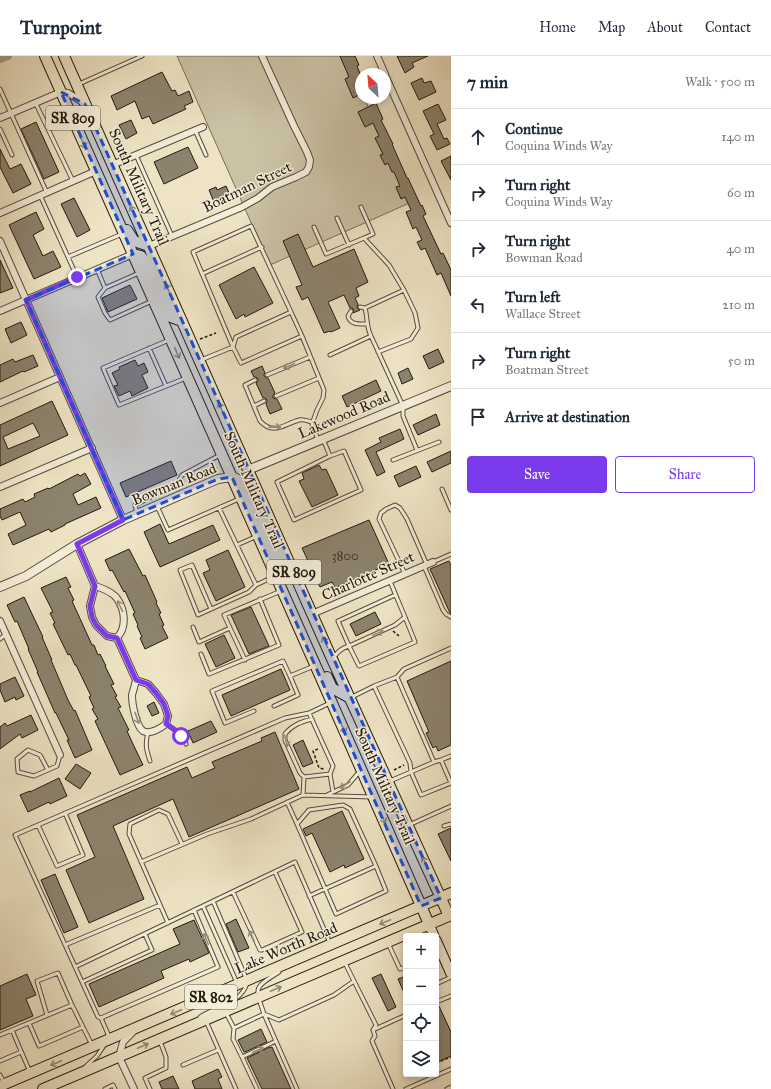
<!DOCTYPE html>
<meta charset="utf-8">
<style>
body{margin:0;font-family:"IM FELL Great Primer",serif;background:#f2f2f3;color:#1f2937}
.controls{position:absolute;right:12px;bottom:12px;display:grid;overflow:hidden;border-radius:4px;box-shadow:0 2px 6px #0003}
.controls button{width:36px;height:36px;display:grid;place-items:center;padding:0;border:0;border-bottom:1px solid #e0e1e3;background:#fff;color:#1f2937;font:20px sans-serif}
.compass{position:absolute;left:355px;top:12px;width:36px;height:36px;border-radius:50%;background:#fff;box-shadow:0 2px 6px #0003;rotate:334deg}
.stop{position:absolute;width:12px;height:12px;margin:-9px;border:3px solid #7c3aed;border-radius:50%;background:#fff}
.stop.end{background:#7c3aed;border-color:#fff;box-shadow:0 1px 4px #0008}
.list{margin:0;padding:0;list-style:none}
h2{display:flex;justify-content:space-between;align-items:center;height:52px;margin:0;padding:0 16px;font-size:17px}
h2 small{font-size:13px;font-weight:400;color:#747a83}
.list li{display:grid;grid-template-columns:26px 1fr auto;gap:12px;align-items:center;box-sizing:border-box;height:56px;padding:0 16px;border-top:1px solid #e0e1e3}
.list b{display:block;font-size:15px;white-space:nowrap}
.list p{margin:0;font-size:13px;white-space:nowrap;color:#747a83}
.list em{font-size:13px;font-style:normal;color:#747a83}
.actions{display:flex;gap:8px;padding:12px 16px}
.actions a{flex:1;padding:9px 0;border:1px solid #7c3aed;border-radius:4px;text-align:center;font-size:14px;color:#7c3aed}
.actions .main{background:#7c3aed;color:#fff}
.icon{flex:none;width:22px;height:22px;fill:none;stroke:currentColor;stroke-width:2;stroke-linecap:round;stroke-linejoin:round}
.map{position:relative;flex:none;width:451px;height:1033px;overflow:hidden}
header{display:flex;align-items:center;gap:24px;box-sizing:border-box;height:56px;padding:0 20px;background:#fff;border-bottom:1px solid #e0e1e3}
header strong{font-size:19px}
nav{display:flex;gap:22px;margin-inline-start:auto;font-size:14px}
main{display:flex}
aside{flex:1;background:#fff}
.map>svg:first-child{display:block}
.green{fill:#cbc2a6;stroke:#766e5a}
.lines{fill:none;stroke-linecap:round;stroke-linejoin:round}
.canal{stroke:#a99f87;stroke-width:8}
.building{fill:#8c836e;stroke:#221a0f;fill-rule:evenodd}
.service-casing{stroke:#554c3c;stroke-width:5}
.minor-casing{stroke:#554c3c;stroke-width:8}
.tertiary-casing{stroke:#554c3c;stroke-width:10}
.secondary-casing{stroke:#221a0f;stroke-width:11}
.primary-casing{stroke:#221a0f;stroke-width:12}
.path{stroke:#221a0f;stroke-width:1.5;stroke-dasharray:3 2;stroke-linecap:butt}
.service{stroke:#f4edd9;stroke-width:3}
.minor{stroke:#f4edd9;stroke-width:6}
.tertiary{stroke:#f4edd9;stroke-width:8}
.secondary{stroke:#f4edd9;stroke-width:9}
.primary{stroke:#eee4c5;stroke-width:10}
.oneway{stroke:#928973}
.oneway2{stroke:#968e7e}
.route{stroke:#7c3aed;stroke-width:5}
.marked{fill:#1d4ed8;fill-opacity:0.2;stroke:#1d4ed8;stroke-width:3;stroke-dasharray:8 5;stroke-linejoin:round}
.labels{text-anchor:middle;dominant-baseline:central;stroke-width:3;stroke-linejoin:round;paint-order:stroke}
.number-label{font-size:13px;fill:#3c3427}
.shield{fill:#f4edd9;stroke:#61594c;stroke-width:1}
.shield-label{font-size:14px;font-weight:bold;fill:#221a0f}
.street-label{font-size:15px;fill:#221a0f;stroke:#f4edd9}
</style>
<header>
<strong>Turnpoint</strong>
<nav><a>Home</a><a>Map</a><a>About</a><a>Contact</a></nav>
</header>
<main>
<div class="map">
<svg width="451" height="1033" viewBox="0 0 451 1033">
<rect width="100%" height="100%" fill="#eee4c5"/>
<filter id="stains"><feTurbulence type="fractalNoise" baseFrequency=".005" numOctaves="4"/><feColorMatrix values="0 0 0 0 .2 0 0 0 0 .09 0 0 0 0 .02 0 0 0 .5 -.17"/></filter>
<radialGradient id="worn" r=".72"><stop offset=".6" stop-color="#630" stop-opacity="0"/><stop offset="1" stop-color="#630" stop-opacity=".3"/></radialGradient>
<path class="green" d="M177,0H344L361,36V42H364L414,145L270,209Z"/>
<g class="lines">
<path class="canal" d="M0,3L8,0"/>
</g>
<path class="building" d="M340,0H355L359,9L357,10L361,20V38L353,42L345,23L349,21Z
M397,0H428L412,7L414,11L405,17Z
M162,16L172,35L175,34L178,40L189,35L193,46L184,50L186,53L153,68L149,60L142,63L135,45L117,54L111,40Z
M422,22L424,27L431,25L436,36L419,44L411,27Z
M376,47L383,63L381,64L393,88H392L407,122H408L421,150L422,149L426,158L423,160L441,198L443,197L451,214V240L441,217L437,219L425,192L421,194L417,186L422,184L416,171L413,173L406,156L411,154L405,141L401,143L396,131L400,130L394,116H392L388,107L385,109L380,99L383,98L375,82L379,80L373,67L365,71L358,56Z
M438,48L446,64L437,68L444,83L447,82L450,88L437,94L430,80L434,78L423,55Z
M131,64L137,77L126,83L119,69Z
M36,66L59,116L44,123L21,73Z
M188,91L198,112L164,128L154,106Z
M0,93L10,113L21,108L31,128L13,137L0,111Z
M451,100V124L441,105Z
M226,130L230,139L214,146L209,134L216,131L217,134Z
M74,142L90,174L77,181L61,148Z
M36,156L44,173L33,179L43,200L53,195L61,211L34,223L9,169Z
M298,178L313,211L354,193L368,226L356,232L359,240L355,242L358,248L357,252L360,254L353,257L354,254L352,252H350L344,239L328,246L340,272L331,276L330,275L324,277L308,241L302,244L296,231L302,229L283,185Z
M0,204L13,232L0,237Z
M254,211L273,247L245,261L244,258L236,263L219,229Z
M130,229L137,243L108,256L102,242Z
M21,266L27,279L11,287L5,273Z
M438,293L444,306L429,313L423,300Z
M33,299L38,310L24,316L23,315L0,326V309L13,303L15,306Z
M135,304L138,310L144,307L148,316L142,319L148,332L132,340L130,335L119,340L114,330L118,329L112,317L120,313L119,311Z
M262,310L265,317L264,318V320L268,322L275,337L273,339V342L277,343L282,353L270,358L266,348L267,344L265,342H263L256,327L258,325V323L256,321H254L251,315Z
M408,312L413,323L402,328L398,317Z
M376,324L381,335L347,351L342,340Z
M52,345L68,379L0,410V369ZM33,367L40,380L8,393L3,381Z
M436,358L440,369L418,379L413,369Z
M400,373L404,383L376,396L385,416L377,420L365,394L381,386L379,382Z
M451,395V407L432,416L427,406Z
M171,405L177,419L126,441L120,427Z
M319,409L322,414L326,413L338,439L312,451L299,425L304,423L302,417Z
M416,410L421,421L399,431L394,420Z
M85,417L91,428L73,438L78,449L96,441L101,452L65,468V469L51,476L49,473L13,489L8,478L26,469L20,456L2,464L0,460V453L23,443L25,446L35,441L34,438L48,432L49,433L78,418L80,420Z
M369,464L389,508L335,532L332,526L320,531L302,492Z
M160,468L169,488L213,469L220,484L160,511L144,476Z
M129,493L143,520L145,519L157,546L156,547L161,557L159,558L164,569L162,570L168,582L145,593L140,582L142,581L137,570L138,569L133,558L135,557L125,535L124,536L112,514L110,515L105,504Z
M228,494L245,531L216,545L203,517L210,514L206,504Z
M449,505L451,509V558L450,557L430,513Z
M66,521L71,531L68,532L74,544L72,545L92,589H94L98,599L100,598L106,610H105L114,628L111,629L117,640L115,641L121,651L118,652L129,674L127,675L132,686L143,709L120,719L95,665L98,663L92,653L94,652L89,641L91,640L76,609H75L70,598L68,599L53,568L55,567L50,557L53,556L41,532Z
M24,541L43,581H42L52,604H51L68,644L74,655L75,654L92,694L75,702L67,684H69L56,657H55L37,616H38L28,593H29L17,565L15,566L7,549Z
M251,551L269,590L249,598L231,559Z
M375,556L381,568L356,580L350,568Z
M224,579L235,602L216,611L205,588Z
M451,605V689L438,695L436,690L433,692L426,677L429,676L407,625Z
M281,613L290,634L231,660L222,639Z
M15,621L24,640L16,644L15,641L5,646L0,634V628Z
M154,646L159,657L152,660L147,650Z
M31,659L38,674L22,682L20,678L0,693V671L5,667L7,670Z
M211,665L217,676L193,687L188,675Z
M275,676L299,733L189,781L173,743L113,770L144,843L89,867L66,814L95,801L77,759L187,711L192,722L215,712L212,706L262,685L261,682Z
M303,684L313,707L303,711L293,689Z
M76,708L91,717L80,733L65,723Z
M59,722L67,740L50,748L49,746L28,756L20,739L30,735V736Z
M342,755L364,803L345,812L344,809L330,816L312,777L306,780L303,773Z
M451,772V805L438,778Z
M55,818L78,871L64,877L41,824Z
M236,863L249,892L238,896L226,868Z
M194,864L209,897L190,906L189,903L161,915L164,922L99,951L89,928L180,888L173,873Z
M27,918L36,939L26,943L33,960L0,974V930Z
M381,918L396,951L388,955L372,922Z
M406,920V941L398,923Z
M438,948L451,976V1000L436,1007V949Z
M261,973L267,986L245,996H244L238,984Z
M270,991V992L272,991L291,1033H262L247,1002Z
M218,1013L222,1021L218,1023L222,1033H195L192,1025Z
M173,1020L179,1033H162L159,1026Z"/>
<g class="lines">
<g class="service-casing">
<path id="service" d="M79,28L142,0
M0,33L47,137
M35,46L73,125
M0,73L12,99
M195,74L206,99
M136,99L172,180
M40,139L77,221
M361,151L373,178L364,182
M337,162L349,189
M314,171L326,198L364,182L389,209L404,234
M68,201L122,178
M97,213L105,232L139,217
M202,218L262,191
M105,232L98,241L105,257L110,264L152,245
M360,251L365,252
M351,255L348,260C350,269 359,268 367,268
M302,280L324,334L323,342L317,354L312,368L318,384
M371,280C366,270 368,263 365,252L404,234L415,257L418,272L411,283L378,296
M169,284L103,312L119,349L186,322
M149,292L166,330
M330,299L371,280L403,350V360L417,394
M201,304L233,291L236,281L291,256L251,170L193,196L233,291L241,307L302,280L291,256
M267,319L310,301
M255,324L245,329L260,365C274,380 284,368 299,364C303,363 308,365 312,366
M276,340L319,322
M254,350L264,345
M323,383L330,400L277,426L294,464L361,434L344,395L330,400
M393,404L439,386
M442,433L451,454
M157,450L168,474L239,443
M219,452L256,529L273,521
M137,457L135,449L177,428L182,419L220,399
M237,489L255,481
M433,506L451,498
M424,510L443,554L446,558L451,561
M405,518L379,463L381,457L386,453L395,449L400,452L407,463L427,509
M390,525C398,545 407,565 415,586L359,610L349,590L338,565L395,539
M211,553L192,509L180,514L198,559L249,536L256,529
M193,571L199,586L230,572L224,559L281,535
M230,572L245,604
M0,583L6,578
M201,598L209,618L279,589L260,543
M334,601C338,595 342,592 349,590L395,569L405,561
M397,621L404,613L451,592
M352,641L374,630
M274,650L298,639L290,620
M254,655L225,667L212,635L283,605L290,620L314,610
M309,657L333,710L330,718L333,736
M166,668C176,674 180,678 186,688
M148,676C145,688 146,693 150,705
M434,706L397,621L374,630L410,707L411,716L421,739L451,727L441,704
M48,714L40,699L28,694L17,703L18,716L34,720L57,710L60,699
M304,721L300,717L285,684V678C292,669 301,666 312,663
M390,725L434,706L441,704L451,700
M303,739L304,721L330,718
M327,739L348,729L360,715
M287,746L297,768
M38,769L57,810L83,799L65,757
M409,769L451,750
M444,770L451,768
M141,806L207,778L251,763L303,739L372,741
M233,836L260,894H262L302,876L275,816
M309,840L376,810L350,753L343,749L309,754L297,768L336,858L386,835L376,810
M213,845L246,922
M203,850L237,927
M194,854L218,911L101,962L98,961L15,779L285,662L309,657L330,647
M168,867L129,778L130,768L159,754L168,758L182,788
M388,887L400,913L406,911
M65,889L160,849
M75,911L295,806L330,887
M354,925L376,969L373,974L375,980L372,985L393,1033
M82,926L152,894L145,878
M436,928L451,921
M436,946L451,940
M72,949L92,989
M226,957L234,972L264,958C255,931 253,932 279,916
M264,958L279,964L334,939L354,925L345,907
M264,958L297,1033
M200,961C215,951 242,947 247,927
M101,962L108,978L107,981
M206,965L236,1033
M29,967L39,990L83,971
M234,972L233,983L242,1001L276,985
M373,974L406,959
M0,979L12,974
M242,1001L257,1033
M0,1005L21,996
M183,1009L218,994
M85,1011L97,1000L105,988
M30,1016L12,974L72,949L58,917L37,925L47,959
M0,1019L4,1027
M105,1033L113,1029L115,1033
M150,1033L145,1022L166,1012V1001L160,985
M406,1033L451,1013
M447,1033L451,1031"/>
</g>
<g class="minor-casing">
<path id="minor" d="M377,0L385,18
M385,19L451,167
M0,62L61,36L68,37L84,47
M112,109L203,71
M0,157L96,115
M0,185L123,464
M149,190L242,151L258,142L272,131L296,121L306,116L309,111L310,104L307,96L294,70L262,0
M0,255L133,198
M0,347L60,321
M0,431L92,392
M77,488L95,530L90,550L92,561L96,569L107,580L117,582
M95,530C102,532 109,535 115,540C123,549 126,563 122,574C121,577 119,579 117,582
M312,558L433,506
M0,565L60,699
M117,582L136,624C135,629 133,635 132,639C132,648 136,670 143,675C150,679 161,672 166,668L168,660L164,648L156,637L148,628L136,624
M134,975L123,986L119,1001L134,1033"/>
</g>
<g class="tertiary-casing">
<path id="tertiary" d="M248,414L451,330
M0,531L26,520L77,488L123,464L218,423L232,421"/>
</g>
<g class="secondary-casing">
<path id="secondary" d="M429,868L434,880
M436,884L451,918"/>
</g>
<g class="primary-casing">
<path id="primary" d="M45,0L321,622L429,868
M64,0L332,603L449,860
M127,174L134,185L149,190
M133,198L141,200L148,209L171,261L182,265
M232,421C240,424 243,428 247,434L280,509L293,515
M327,621L332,632L350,642
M0,1030L451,837
M43,1033L451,859"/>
</g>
<path class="path" d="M200,283L216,277
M393,575L399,580
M318,693L313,695L319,712L324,713
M394,714L404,709
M436,1007L451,1001"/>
<use href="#service" class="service"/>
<use href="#minor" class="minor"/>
<use href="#tertiary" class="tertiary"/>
<use href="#secondary" class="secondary"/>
<use href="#primary" class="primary"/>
</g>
<defs><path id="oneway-shaft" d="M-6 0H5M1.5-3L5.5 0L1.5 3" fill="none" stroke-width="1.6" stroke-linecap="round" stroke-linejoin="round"/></defs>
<g class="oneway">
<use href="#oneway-shaft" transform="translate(83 87) rotate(66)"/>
<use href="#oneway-shaft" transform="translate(133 155) rotate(-114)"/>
<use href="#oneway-shaft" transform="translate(168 233) rotate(-114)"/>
<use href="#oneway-shaft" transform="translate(177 297) rotate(66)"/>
<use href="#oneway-shaft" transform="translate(221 352) rotate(-114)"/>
<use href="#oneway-shaft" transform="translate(325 586) rotate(-114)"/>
<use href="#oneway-shaft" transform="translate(343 672) rotate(66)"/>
<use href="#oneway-shaft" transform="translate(383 762) rotate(66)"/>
<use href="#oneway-shaft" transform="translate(425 806) rotate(-115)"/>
<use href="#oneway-shaft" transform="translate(385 866) rotate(157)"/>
<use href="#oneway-shaft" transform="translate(276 933) rotate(-23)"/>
<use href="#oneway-shaft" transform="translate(176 956) rotate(157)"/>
<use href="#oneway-shaft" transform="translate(143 990) rotate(-23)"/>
<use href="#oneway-shaft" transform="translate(56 1007) rotate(157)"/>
</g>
<g class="oneway2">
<use href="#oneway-shaft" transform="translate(289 310) rotate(157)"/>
<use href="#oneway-shaft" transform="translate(275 371) rotate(-1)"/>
<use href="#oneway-shaft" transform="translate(120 550) rotate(-115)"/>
<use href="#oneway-shaft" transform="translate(378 577) rotate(-25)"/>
<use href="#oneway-shaft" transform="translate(137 662) rotate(70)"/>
<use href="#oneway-shaft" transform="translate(286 685) rotate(76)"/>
<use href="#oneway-shaft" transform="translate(345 729) rotate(147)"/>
<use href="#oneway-shaft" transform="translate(252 880) rotate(-114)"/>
<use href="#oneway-shaft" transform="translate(206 883) rotate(-113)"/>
<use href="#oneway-shaft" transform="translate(258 994) rotate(-24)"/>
</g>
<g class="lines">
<path class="route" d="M77,221L26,244L123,464L77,488L95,530L90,550L92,561L96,569L107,580L117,582L136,624L148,628L156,637L164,648L168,660L166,668L177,675L181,680"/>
</g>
<path class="marked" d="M61,36L85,48L441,842L421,850L232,421L218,423L123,464L26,244L133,198Z"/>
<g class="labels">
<g class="number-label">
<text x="345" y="500">3800</text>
</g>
<g class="shield">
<rect x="46" y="50" width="54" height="24" rx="3"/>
<rect x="267" y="504" width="54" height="24" rx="3"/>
<rect x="185" y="929" width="52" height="24" rx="3"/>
</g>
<g class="shield-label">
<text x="73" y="62">SR 809</text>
<text x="294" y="516">SR 809</text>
<text x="211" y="941">SR 802</text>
</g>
<g class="street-label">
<text transform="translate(139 131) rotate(66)">South Military Trail</text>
<text transform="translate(247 131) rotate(-26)">Boatman Street</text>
<text transform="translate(344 359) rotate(-23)">Lakewood Road</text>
<text transform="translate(174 428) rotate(-22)">Bowman Road</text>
<text transform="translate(254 434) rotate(66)">South Military Trail</text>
<text transform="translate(368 520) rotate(-24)">Charlotte Street</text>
<text transform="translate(385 730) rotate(66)">South Military Trail</text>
<text transform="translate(286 892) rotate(-23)">Lake Worth Road</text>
</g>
</g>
<rect width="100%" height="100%" filter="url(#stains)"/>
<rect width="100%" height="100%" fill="url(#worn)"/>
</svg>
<div class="controls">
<button>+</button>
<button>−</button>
<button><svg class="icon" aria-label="locate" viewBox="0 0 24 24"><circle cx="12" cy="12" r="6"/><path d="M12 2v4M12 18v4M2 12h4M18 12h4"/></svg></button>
<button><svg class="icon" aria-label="layers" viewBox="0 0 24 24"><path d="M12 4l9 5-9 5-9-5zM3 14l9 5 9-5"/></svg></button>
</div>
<svg class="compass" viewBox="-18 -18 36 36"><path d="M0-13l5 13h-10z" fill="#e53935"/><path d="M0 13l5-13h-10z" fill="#747a83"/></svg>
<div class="stop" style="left:181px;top:680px"></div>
<div class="stop end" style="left:77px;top:221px"></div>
</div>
<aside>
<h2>7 min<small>Walk · 500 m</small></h2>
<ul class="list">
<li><svg class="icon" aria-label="ahead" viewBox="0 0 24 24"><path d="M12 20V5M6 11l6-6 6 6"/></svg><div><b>Continue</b><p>Coquina Winds Way</p></div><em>140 m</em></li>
<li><svg class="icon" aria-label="right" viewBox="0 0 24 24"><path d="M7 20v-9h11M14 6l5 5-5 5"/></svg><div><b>Turn right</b><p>Coquina Winds Way</p></div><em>60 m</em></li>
<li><svg class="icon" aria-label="right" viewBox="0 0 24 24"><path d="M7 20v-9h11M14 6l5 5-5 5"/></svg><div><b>Turn right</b><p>Bowman Road</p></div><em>40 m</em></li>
<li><svg class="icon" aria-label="left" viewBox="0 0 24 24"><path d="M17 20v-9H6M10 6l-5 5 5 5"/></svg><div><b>Turn left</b><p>Wallace Street</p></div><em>210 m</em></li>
<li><svg class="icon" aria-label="right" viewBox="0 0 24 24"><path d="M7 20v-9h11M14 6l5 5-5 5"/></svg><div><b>Turn right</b><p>Boatman Street</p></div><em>50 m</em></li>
<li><svg class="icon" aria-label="arrive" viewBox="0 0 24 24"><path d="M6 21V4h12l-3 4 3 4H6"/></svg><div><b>Arrive at destination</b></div></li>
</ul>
<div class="actions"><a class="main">Save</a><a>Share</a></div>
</aside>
</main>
